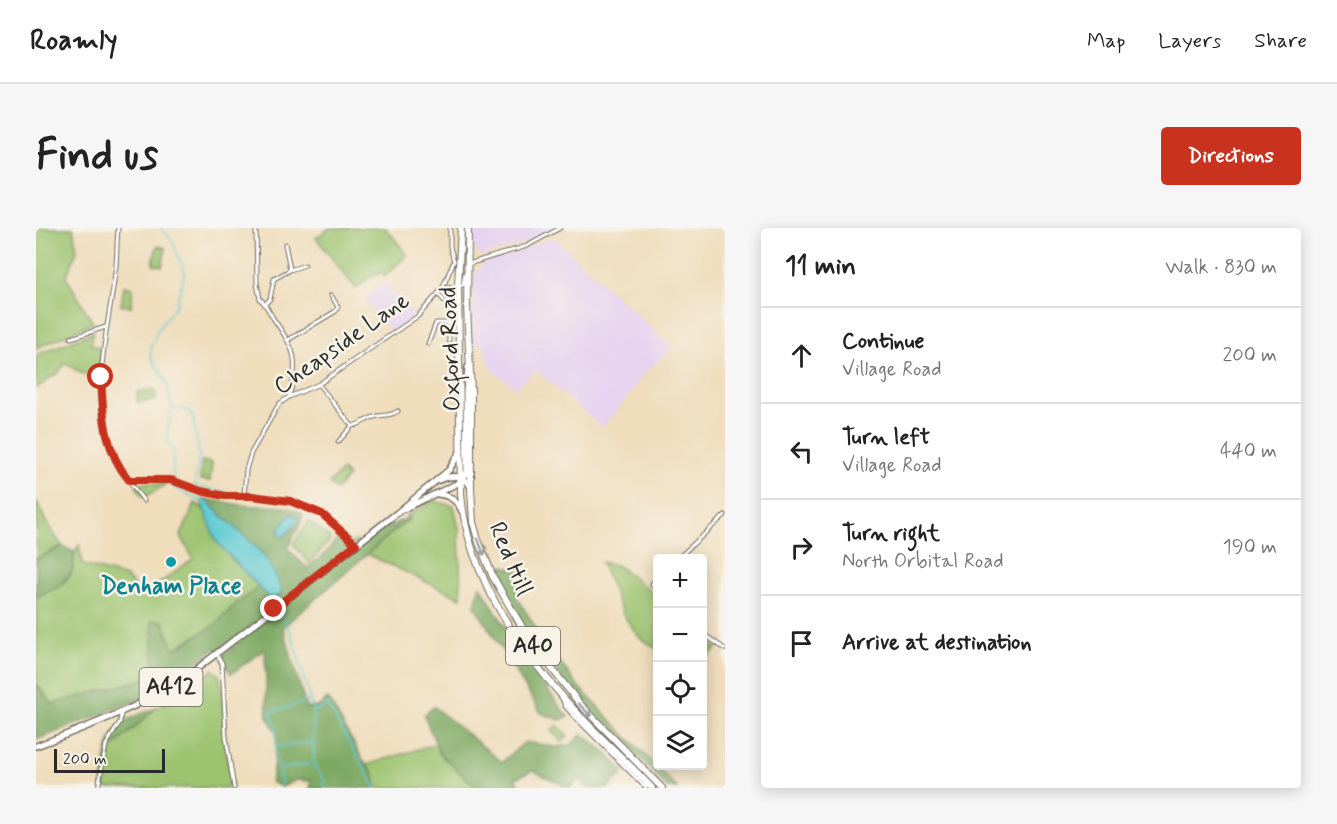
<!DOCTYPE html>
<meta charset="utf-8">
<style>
body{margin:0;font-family:Mynerve,sans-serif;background:#f6f6f6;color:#222}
.controls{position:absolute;right:18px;bottom:18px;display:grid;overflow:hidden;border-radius:6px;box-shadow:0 3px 15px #0003}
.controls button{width:54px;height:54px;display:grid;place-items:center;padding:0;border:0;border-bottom:2px solid #e0e0e0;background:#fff;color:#222;font:30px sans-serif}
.scale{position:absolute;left:18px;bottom:15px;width:111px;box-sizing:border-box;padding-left:6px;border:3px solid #2b2b2b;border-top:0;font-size:16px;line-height:21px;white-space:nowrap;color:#2b2b2b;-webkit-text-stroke:4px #f7f3e8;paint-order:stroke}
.stop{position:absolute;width:18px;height:18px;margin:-14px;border:4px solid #c8321e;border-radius:50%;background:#fff}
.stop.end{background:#c8321e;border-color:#fff;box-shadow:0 2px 6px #0008}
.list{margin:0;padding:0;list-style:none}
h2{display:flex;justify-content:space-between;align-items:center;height:78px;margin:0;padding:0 24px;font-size:26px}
h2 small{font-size:20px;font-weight:400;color:#767676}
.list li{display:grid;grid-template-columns:39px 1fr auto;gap:18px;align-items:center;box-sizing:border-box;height:96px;padding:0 24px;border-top:2px solid #e0e0e0}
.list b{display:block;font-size:22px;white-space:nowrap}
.list p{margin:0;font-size:20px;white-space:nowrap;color:#767676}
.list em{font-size:20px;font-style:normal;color:#767676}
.icon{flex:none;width:33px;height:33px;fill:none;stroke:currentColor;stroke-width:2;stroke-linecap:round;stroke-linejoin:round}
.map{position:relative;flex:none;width:689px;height:560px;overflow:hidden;border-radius:6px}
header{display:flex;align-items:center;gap:36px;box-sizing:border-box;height:84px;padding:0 30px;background:#fff;border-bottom:2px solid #e0e0e0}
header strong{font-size:28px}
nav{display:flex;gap:33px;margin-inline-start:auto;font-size:21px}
.intro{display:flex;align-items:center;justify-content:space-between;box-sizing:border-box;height:144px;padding:0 36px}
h1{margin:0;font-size:42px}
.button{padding:15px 27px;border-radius:6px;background:#c8321e;color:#fff;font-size:21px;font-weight:700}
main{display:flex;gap:36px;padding:0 36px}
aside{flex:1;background:#fff;border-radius:6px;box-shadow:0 3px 15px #0003}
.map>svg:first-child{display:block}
.built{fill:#e6d3f0}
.green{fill:#9cc36f;stroke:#64774d;stroke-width:1.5}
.forest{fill:#7da962;stroke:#546a46;stroke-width:1.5}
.water{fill:#5dcad4;stroke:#447a80;stroke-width:1.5}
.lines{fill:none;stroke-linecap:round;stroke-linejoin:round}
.stream{stroke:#5dcad4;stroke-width:1.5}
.street-casing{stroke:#70695e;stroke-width:5}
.primary-casing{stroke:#70695e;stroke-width:8}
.highway-casing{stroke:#70695e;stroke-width:8}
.street{stroke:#fff;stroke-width:3}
.primary{stroke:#fff;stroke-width:5}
.highway{stroke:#fff;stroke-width:6}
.oneway{stroke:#a0a0a0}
.route{stroke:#c8321e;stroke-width:8}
.culture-dot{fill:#0f9aa8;stroke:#f7f3e8;stroke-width:2}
.labels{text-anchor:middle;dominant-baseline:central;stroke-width:5;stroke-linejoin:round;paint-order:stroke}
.shield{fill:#f7f3e8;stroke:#686764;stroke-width:1.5}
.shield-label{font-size:22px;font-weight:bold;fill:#2b2b2b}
.street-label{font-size:24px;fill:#2b2b2b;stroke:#f7f3e8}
.culture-label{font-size:24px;font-weight:bold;fill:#0d838f;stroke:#f7f3e8}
</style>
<header>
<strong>Roamly</strong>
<nav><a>Map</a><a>Layers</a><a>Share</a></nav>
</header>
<div class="intro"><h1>Find us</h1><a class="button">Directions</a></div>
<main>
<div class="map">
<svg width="689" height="560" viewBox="0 0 689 560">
<rect width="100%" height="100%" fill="#f7f3e8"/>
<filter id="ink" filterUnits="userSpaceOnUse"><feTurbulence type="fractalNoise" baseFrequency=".0167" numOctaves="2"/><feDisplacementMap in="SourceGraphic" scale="12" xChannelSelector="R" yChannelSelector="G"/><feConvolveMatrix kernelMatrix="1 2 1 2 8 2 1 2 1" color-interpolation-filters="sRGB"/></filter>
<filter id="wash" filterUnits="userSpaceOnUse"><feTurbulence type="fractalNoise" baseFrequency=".008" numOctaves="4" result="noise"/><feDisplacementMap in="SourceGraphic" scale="24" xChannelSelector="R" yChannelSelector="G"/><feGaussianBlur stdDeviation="1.35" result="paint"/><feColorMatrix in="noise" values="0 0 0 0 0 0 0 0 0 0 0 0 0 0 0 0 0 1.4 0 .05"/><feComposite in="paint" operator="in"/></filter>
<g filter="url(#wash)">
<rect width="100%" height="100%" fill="#efddbc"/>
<path class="built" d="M437,0H520L485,17L446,28L438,22Z
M517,9L636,120L604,150L596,164L566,200L500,142L480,160L456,142L448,118L437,114V50L448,34L479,25Z
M347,53L378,88L356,105L328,71Z"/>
<path class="green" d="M0,0H37L41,23L30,49L57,95L0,120Z
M293,0H350L371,27L349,48L346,44L331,51L320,61L280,10Z
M121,18L130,20L126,38L117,36Z
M88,58L97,60L95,79L85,77Z
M57,104L55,116L65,121L62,147L52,149L29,135L22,145L0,160V127Z
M119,162L120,172L101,174V164Z
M166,233L176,235L174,253L164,252Z
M306,242L312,248L300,262L293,256Z
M105,255H120V257L125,255L131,256L109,269L105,267L100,258Z
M0,272L10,294L26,318L0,331Z
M399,273L418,278L423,301L425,370L331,326L374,290L370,288Z
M159,275L170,282L180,313L222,358L218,363L200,376L179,397L137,422L127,393L118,449L16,476L0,456V369C12,363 30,358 36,344C40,335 35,327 43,317L47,337L90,349L107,367L157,331L145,308Z
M273,293L295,311L273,335L257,316Z
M565,334L582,338L621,368V421L603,409L588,388Z
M666,411L681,420L667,432H666Z
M177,442L183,446L186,460L188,513L196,560H68L75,521L120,480L149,463Z
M521,497L532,508L526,514L515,503Z
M400,516L404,526L441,560H340L337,544L330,537Z"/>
<path class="forest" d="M169,271C181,273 194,276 206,277C227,279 249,275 267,286C265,302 256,306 252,321L271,340L289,326L300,312L307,309L315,316L322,312L183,424L179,420L135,455L102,472L0,512V456L16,476L118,449L116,393H127L138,422L179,397L200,376L218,363L222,358L235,372L246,366C234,320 198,303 169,271Z
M374,289L247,399L270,480L282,479L292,471L330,537L337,544L340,560H274L275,553L260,552L246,559L235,554L240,520V503L231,488L229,421L195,446L185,429L333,307Z
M450,312L464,337L485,343L480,368L503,405L539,455L641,560H631L605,531L557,485L526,450L490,400L466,357L449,325Z
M26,318L38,324L36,344L22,359L0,369V331Z
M444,357C471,403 499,447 532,489L524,492L505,485L439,378Z
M398,479L466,534L489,514L520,519L535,517L546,506L568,523L588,544L572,560H551L543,551L534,560C526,559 522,553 515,551C507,548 504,547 497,542L478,551L488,560H441L404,526L388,487Z
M120,480L75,521L68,560H66C68,540 70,505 89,493C98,488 110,484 120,480Z"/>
<path class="water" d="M169,271C199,304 233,318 246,365L235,372L180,313L165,273Z
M255,286L264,290L248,309L243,305L244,300Z"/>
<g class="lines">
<path class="stream" d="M125,0L136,13L149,44L140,77L123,100L115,118V129L131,155L136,181L131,205L132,214L137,224V259L167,274
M137,181C143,179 147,181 154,184L157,189L163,227L159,258L198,266
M243,378L257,411L277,482L278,537L288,551L289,560
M278,482L285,481L291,476L340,560
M241,519L277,514
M245,541L273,536
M246,560L240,530V500L234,484L273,473"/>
</g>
</g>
<g filter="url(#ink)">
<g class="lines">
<g class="street-casing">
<path id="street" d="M82,0C81,12 81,25 80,37C74,96 53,159 74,218C82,239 95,256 108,273
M220,0L221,55L224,71C230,76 232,82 237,90C259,122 264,131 253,169
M249,16L254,41
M432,36L491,18L524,0
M407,61L427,57L429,45
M402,66L413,78V113
M230,75L234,71L238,51L254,42L269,37
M35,110L70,99
M252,112L300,83L302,79L295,67
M392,116L400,95H413
M283,157L316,198C324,197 330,191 338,189C348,186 354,189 362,183
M302,214L316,198
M93,252L135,253L165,263L189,268H216L254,273L286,286L320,316
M208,268L210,242L215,225L243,176L253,169L283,156L382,88L406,61L418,33L414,19V0
M641,331L689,287
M622,348L616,356L622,361
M666,405L689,421
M181,426L186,435L190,509L198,560
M526,470L529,478L537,487L610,560
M62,560L70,517L84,494L85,486"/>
</g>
<g class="primary-casing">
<path id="primary" d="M403,252C414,247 428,246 434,258
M402,266C415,268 420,272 426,283
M368,281L422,255L431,245L430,164L432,139
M0,518C51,499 102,480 149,450L361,285L413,242L425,222"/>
</g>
<g class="highway-casing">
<path id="highway" d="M425,0L422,58L425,266C431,342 477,412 526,468C554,501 587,529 616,560
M432,0L431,79L435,164V261L437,294L442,312L457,349L494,413L544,476L626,560"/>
</g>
<use href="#street" class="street"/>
<use href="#primary" class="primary"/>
<use href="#highway" class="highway"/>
</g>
<defs><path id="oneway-shaft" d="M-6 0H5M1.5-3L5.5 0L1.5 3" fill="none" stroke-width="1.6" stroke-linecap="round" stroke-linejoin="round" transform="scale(1.5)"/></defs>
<g class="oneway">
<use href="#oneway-shaft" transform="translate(445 319) rotate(69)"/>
<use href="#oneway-shaft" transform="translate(549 482) rotate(46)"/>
</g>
</g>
<g class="lines" filter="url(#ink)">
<path class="route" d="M65,149C67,185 68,223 93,252H135L165,263L189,268H216L254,273L286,286L320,316L238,381"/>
</g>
<circle class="culture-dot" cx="135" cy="334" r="6"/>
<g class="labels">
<g class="shield">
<rect x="470" y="399" width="54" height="38" rx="4.5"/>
<rect x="103.5" y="440" width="63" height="38" rx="4.5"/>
</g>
<g class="shield-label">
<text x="497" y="418">A40</text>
<text x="135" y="459">A412</text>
</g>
<g class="street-label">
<text transform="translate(306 116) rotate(-35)">Cheapside Lane</text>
<text transform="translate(415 121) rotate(-92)">Oxford Road</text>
<text transform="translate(474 331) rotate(67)">Red Hill</text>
</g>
<g class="culture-label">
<text x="135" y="358">Denham Place</text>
</g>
</g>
</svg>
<div class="controls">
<button>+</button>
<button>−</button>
<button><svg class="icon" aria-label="locate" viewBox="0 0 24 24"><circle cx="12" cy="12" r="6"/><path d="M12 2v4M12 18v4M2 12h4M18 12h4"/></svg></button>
<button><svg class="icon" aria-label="layers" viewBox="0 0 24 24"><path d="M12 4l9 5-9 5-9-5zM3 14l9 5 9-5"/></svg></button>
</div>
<div class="scale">200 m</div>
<div class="stop" style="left:65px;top:149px"></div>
<div class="stop end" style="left:238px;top:381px"></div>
</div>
<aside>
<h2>11 min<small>Walk · 830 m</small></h2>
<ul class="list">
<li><svg class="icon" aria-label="ahead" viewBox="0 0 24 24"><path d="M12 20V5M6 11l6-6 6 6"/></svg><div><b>Continue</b><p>Village Road</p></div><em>200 m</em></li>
<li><svg class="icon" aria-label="left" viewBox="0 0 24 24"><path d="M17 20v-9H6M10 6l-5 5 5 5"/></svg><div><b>Turn left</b><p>Village Road</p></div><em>440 m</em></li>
<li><svg class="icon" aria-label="right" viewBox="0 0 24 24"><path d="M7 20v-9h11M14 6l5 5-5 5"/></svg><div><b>Turn right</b><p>North Orbital Road</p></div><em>190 m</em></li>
<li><svg class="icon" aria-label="arrive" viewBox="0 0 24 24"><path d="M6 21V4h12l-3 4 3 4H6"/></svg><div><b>Arrive at destination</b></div></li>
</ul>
</aside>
</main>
